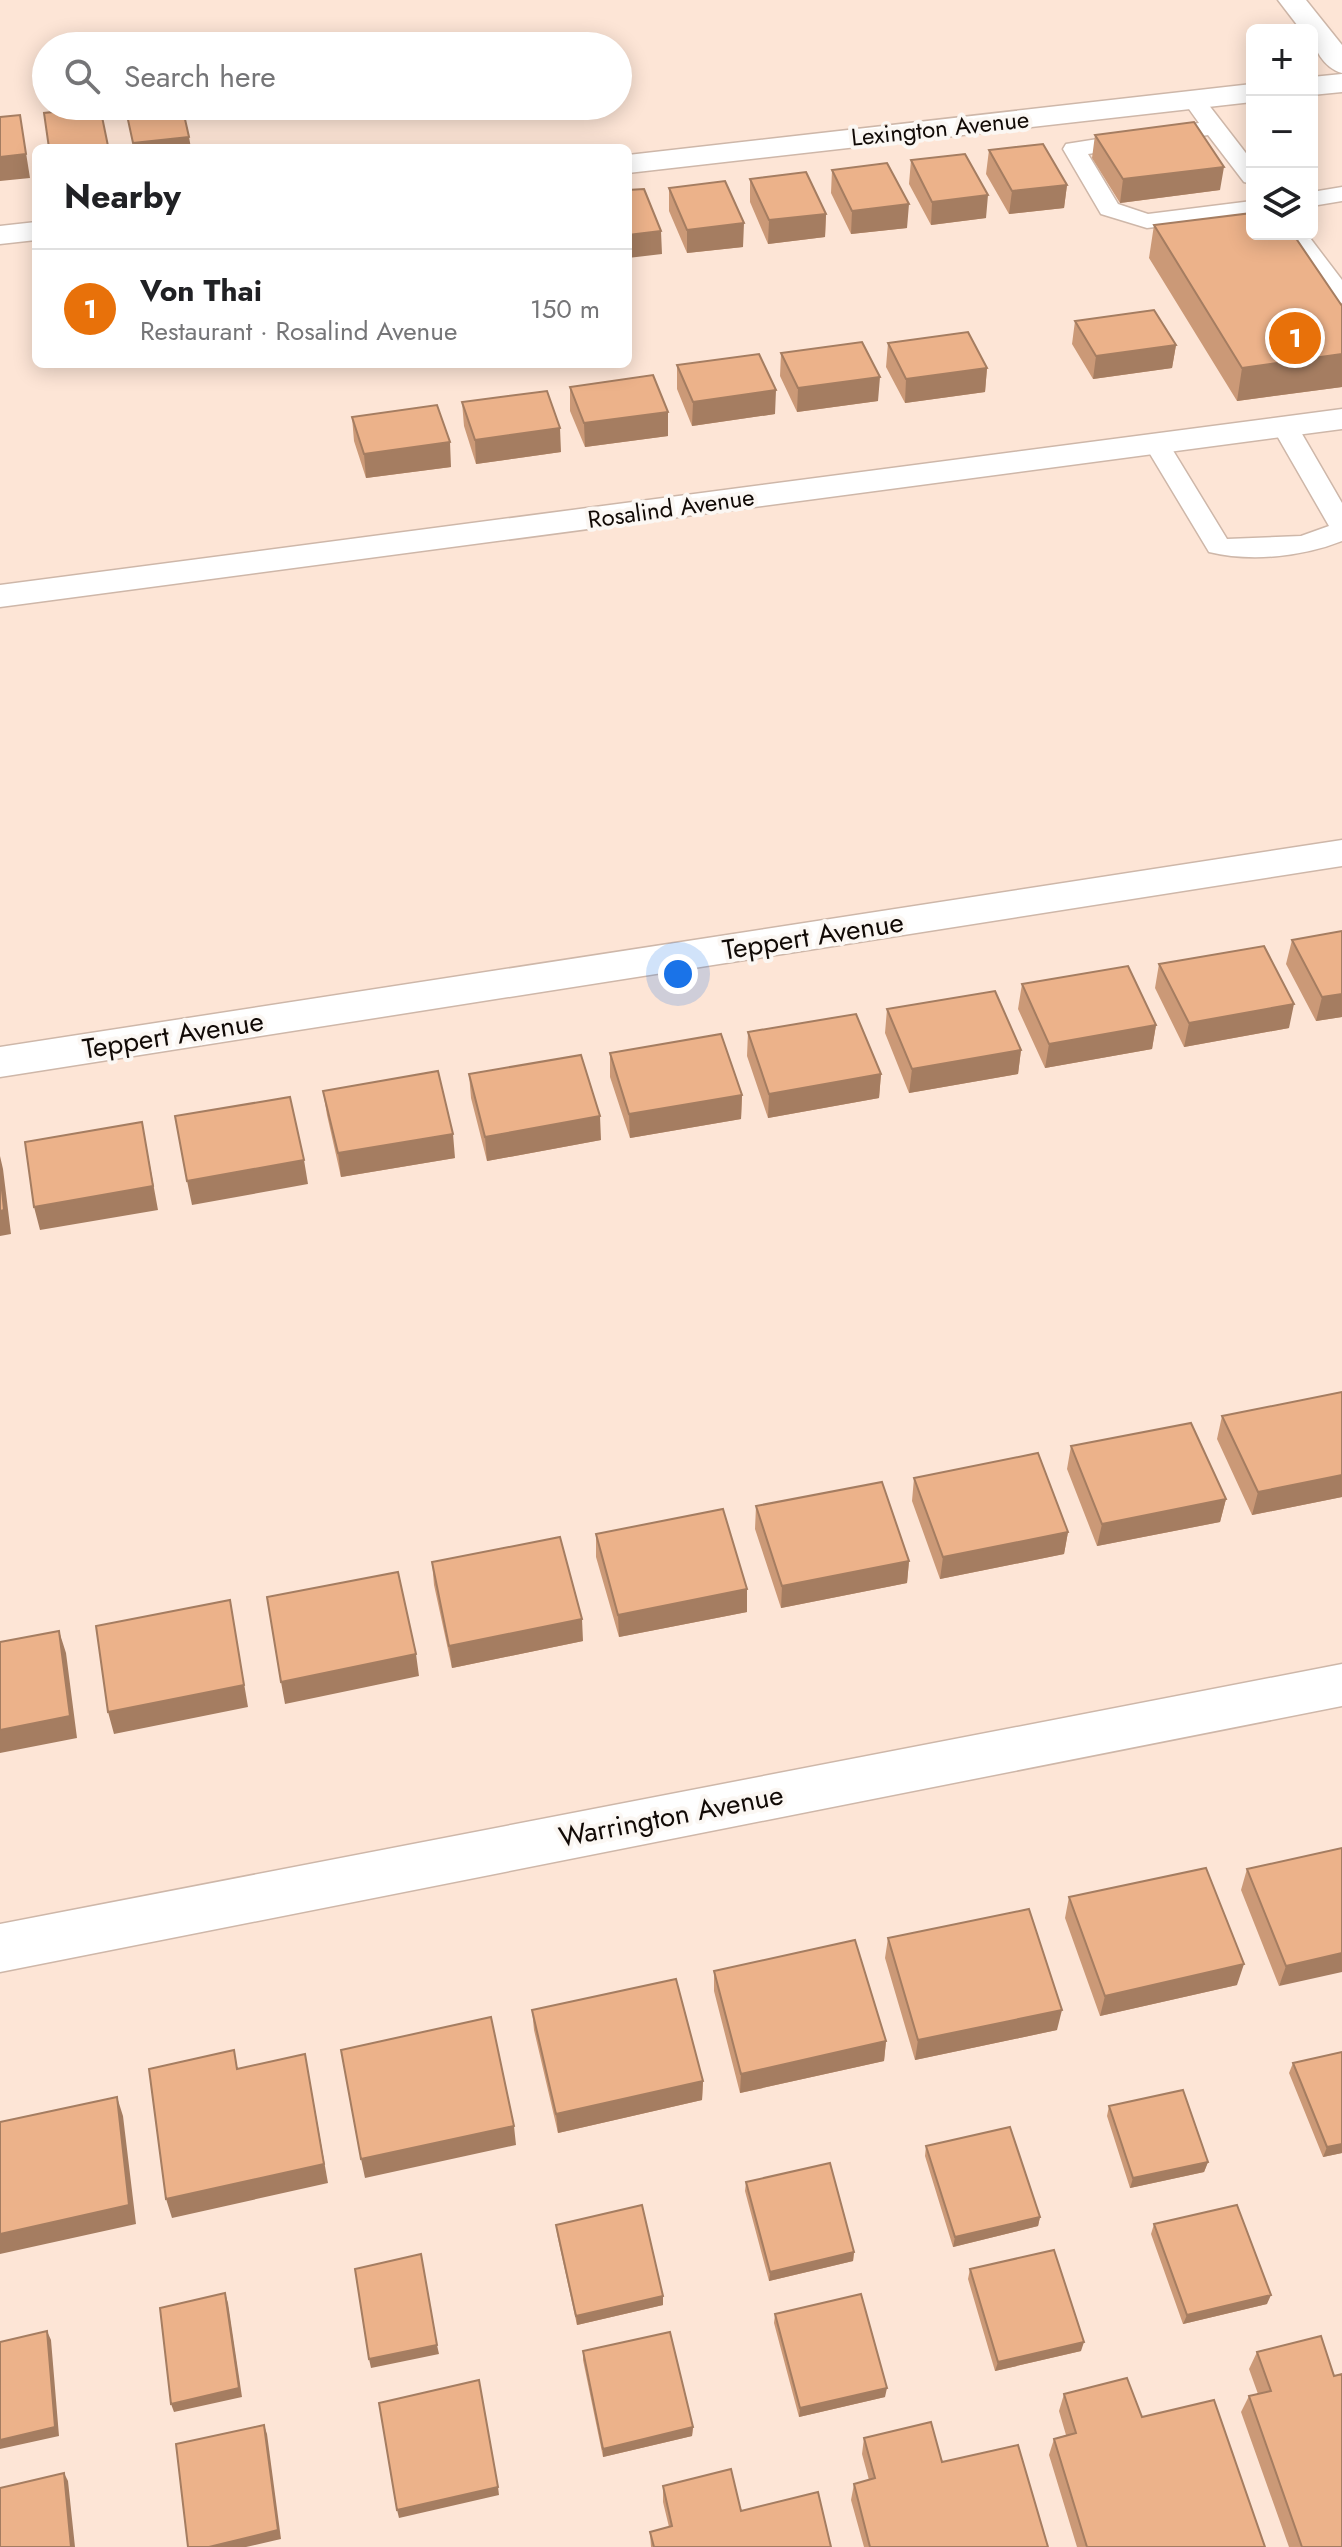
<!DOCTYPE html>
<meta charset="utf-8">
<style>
body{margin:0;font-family:Jost,sans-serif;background:#f2f2f2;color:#202124}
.controls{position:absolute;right:24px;top:24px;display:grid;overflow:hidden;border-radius:12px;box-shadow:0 4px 20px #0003}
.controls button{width:72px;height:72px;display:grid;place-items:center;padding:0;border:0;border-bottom:2px solid #e0e0e0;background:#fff;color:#202124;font:40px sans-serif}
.you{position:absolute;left:678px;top:974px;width:28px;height:28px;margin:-20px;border:6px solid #fff;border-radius:50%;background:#1a73e8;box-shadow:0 0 0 12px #1a73e833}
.badge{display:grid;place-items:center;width:52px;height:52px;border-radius:50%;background:#961067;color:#fff;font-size:26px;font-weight:700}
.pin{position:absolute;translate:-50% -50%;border:4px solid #fff;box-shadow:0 2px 8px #0006}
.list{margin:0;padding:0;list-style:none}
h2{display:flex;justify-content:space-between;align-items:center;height:104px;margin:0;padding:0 32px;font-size:34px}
h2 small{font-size:26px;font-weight:400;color:#757577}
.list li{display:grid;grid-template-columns:52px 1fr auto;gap:24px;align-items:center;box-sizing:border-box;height:120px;padding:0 32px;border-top:2px solid #e0e0e0}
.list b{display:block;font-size:30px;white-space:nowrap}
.list p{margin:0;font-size:26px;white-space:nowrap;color:#757577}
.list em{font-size:26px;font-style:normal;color:#757577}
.icon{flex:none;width:44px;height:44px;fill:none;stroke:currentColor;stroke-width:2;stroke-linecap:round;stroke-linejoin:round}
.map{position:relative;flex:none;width:1342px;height:2547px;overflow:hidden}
.search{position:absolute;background:#fff;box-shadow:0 4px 20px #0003;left:32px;top:32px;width:600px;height:88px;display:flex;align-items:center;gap:20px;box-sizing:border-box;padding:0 28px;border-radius:44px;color:#757577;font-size:30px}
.panel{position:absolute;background:#fff;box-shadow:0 4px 20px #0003;left:32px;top:144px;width:600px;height:224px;border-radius:12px}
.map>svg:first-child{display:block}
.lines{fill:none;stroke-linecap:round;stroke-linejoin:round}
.service-casing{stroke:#ceb7a9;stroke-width:3}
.minor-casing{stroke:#ceb7a9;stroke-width:3}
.secondary-casing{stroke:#ceb7a9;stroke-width:3}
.service{fill:#fff;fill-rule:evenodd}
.minor{fill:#fff;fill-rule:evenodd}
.secondary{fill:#fff;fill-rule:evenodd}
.wall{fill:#cb9977}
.shaded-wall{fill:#a57d61}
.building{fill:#ecb28a;stroke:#a57d61;stroke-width:2}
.labels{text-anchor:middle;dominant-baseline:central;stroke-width:8;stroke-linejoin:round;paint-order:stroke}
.far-street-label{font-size:24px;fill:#110a06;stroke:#fbf7f3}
.street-label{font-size:28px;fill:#110a06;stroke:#fbf7f3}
</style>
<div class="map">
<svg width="1342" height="2547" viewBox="0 0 1342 2547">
<rect width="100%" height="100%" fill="#fde5d6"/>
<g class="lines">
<g class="service-casing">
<path id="service" d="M1200,102L1208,104L1252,161V184L1244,182L1208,135L1088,154L1118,204L1148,214L1252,201V215L1147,228L1101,214L1063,149L1066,144L1199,123L1189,109L1192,104Z
M1342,187V201L1312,206V192Z
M1283,234H1307L1342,280V303L1333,301Z
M1285,419L1294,422L1298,427L1342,503V541C1302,557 1250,562 1209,552L1144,444L1148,439H1166L1227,539L1301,536L1329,526L1272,427L1276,422Z"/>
</g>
<g class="minor-casing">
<path id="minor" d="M1342,74V92L1312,95V77Z
M1252,84V102L628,173V155Z
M36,222V240L0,244V226Z
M1342,409V429L0,607V585Z
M1342,840V866L0,1077V1047Z
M1342,1664V1706L0,1972V1924Z"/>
</g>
<g class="secondary-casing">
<path id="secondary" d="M1278,0H1306L1342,45V73C1324,68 1312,48 1312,30H1301Z"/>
</g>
<use href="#service" class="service"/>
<use href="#minor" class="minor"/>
<use href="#secondary" class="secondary"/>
</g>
<path class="wall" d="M1095,135L1220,190L1120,203L1092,158Z
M989,150L1067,185L1064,208L1009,214L986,174Z
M911,160L986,218L931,225L909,184Z
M832,170L907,228L851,234L831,193Z
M750,179L826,214L825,237L768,244L750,202Z
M669,188L743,247L687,253L669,211Z
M1154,225L1342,306V387L1237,401L1149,258Z
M1075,321L1176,345L1172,368L1093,379L1072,344Z
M888,343L987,368L985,392L905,403L886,367Z
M781,353L878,401L797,412L780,376Z
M677,365L775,414L692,426L677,389Z
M570,387L668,436L585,447L570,411Z
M462,402L561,452L476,464L464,426Z
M352,417L451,467L366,478L354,441Z
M1342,931V1017L1316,1021L1286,964L1292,940Z
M1159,964L1289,1028L1184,1047L1155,988Z
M1022,984L1156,1025L1152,1049L1045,1068L1018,1009Z
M887,1009L1021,1050L1018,1074L909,1093L885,1033Z
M748,1032L881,1074L879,1098L768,1118L747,1056Z
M610,1053L742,1095L741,1119L630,1138L610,1077Z
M469,1074L601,1140L487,1161L471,1098Z
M323,1091L455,1158L341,1177L327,1115Z
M1342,1392V1497L1252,1515L1217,1439L1222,1416Z
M1071,1446L1226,1499L1220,1522L1097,1546L1067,1469Z
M914,1478L1068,1532L1064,1554L940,1579L912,1501Z
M756,1506L909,1561L907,1583L781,1608L755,1529Z
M596,1534L747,1612L619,1637L596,1557Z
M432,1562L583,1641L452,1668L434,1585Z
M1342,1848L1279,1986L1241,1890L1247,1869Z
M1069,1897L1237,1985L1100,2016L1065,1918Z
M888,1938L1057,2030L915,2060L885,1958Z
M714,1971L886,2041L884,2061L740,2093L714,1991Z
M532,2010L703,2081L702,2100L558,2133L534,2030Z
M1342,2052V2153L1323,2157L1289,2073L1293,2063Z
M1109,2106L1208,2162L1204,2172L1130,2188L1107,2116Z
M926,2146L1040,2217L1038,2226L953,2247L925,2156Z
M746,2182L854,2252L853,2261L769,2281L745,2191Z
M1154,2224L1267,2304L1183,2324L1151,2234Z
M556,2225L663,2296V2305L577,2325L557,2234Z
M970,2269L1081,2351L995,2371L968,2279Z
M775,2314L885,2397L799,2417L774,2323Z
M583,2351L693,2427L692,2436L603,2457L583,2360Z
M1257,2352L1342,2547H1289L1241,2412L1249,2396L1258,2394L1249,2369Z
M1064,2394L1142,2417L1265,2547H1077L1049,2455L1054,2439L1066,2435L1059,2411Z
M864,2438L942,2462L1048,2547H864L851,2500L854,2484L869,2480L862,2454Z
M663,2486L741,2511L831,2547H651L650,2532L669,2527L663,2502Z"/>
<path class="shaded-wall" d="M20,115L30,178L0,181V157Z
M189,137L191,148H134L133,143Z
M1224,167L1220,190L1120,203L1123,179Z
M1067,185L1064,208L1009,214L1012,191Z
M988,195L986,218L931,225L932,202Z
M909,204L907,228L851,234L852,211Z
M826,214L825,237L768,244L769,220Z
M744,223L743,247L687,253V230Z
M661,231L662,254L628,258V235Z
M1176,345L1172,368L1093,379L1096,356Z
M1342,354V387L1237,401L1242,368Z
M987,368L985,392L905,403L906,379Z
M880,377L878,401L797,412L798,388Z
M776,390L775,414L692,426L693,402Z
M668,412V436L585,447L584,423Z
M560,428L561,452L476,464L475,440Z
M450,442L451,467L366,478L364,454Z
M1342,994V1017L1316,1021L1322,997Z
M1294,1004L1289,1028L1184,1047L1189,1023Z
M1156,1025L1152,1049L1045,1068L1049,1044Z
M1021,1050L1018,1074L909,1093L912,1069Z
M881,1074L879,1098L768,1118L769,1094Z
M742,1095L741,1119L630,1138L629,1114Z
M600,1116L601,1140L487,1161L485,1137Z
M142,1122L158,1210L40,1230L34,1207Z
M453,1134L455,1158L341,1177L338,1153Z
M0,1156L3,1169L11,1234L0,1236Z
M304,1160L308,1184L192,1205L187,1181Z
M1342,1475V1497L1252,1515L1258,1492Z
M1226,1499L1220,1522L1097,1546L1102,1524Z
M1068,1532L1064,1554L940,1579L943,1557Z
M909,1561L907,1583L781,1608L782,1586Z
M747,1589V1612L619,1637L618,1615Z
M230,1600L248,1707L114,1734L108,1712Z
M582,1619L583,1641L452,1668L449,1646Z
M59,1631L66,1653L77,1738L0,1753V1730Z
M416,1654L419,1676L285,1704L281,1682Z
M1342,1953V1972L1279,1986L1286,1966Z
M1244,1964L1237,1985L1100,2016L1105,1996Z
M1062,2010L1057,2030L915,2060L918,2040Z
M886,2041L884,2061L740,2093L741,2074Z
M305,2054L328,2183L172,2218L166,2199Z
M703,2081L702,2100L558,2133L556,2114Z
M117,2097L123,2116L136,2224L0,2254V2234Z
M514,2126L516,2145L365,2178L361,2159Z
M1342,2144V2153L1323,2157L1327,2147Z
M1208,2162L1204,2172L1130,2188L1133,2178Z
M1040,2217L1038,2226L953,2247L955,2237Z
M854,2252L853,2261L769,2281L770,2272Z
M225,2293L228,2303L242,2397L174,2412L171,2404Z
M1271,2295L1267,2304L1183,2324L1187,2315Z
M663,2296V2305L577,2325L576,2316Z
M47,2331L51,2340L59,2436L0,2449V2440Z
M1084,2342L1081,2351L995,2371L998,2362Z
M437,2345L439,2354L371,2368L369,2359Z
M887,2388L885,2397L799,2417L800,2408Z
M264,2425L267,2434L281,2539L246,2547H209Z
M693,2427L692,2436L603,2457V2449Z
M64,2473L68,2481L75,2547H71Z
M498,2487L499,2495L399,2518L397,2510Z"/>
<path class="building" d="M125,106H182L189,137L133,143Z
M100,107L108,146L91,148H49L44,113Z
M20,115L26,154L0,157V117Z
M1194,122L1224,167L1123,179L1095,135Z
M1043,144L1067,185L1012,191L989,150Z
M965,154L988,195L932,202L911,160Z
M887,163L909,204L852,211L832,170Z
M806,172L826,214L769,220L750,179Z
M725,181L744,223L687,230L669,188Z
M644,189L661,231L628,235V190Z
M1252,213V234H1293L1342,306V354L1242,368L1154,225Z
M1154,310L1176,345L1096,356L1075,321Z
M968,332L987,368L906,379L888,343Z
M862,342L880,377L798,388L781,353Z
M759,354L776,390L693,402L677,365Z
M653,375L668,412L584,423L570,387Z
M547,391L560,428L475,440L462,402Z
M437,405L450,442L364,454L352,417Z
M1342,931V994L1322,997L1292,940Z
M1264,946L1294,1004L1189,1023L1159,964Z
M1128,966L1156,1025L1049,1044L1022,984Z
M995,991L1021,1050L912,1069L887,1009Z
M856,1014L881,1074L769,1094L748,1032Z
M721,1034L742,1095L629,1114L610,1053Z
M581,1055L600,1116L485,1137L469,1074Z
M438,1071L453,1134L338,1153L323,1091Z
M290,1097L304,1160L187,1181L175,1116Z
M142,1122L153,1186L34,1207L25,1142Z
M0,1171L4,1210L0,1211Z
M1342,1392V1475L1258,1492L1222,1416Z
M1191,1423L1226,1499L1102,1524L1071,1446Z
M1038,1453L1068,1532L943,1557L914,1478Z
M882,1482L909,1561L782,1586L756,1506Z
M723,1509L747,1589L618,1615L596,1534Z
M560,1537L582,1619L449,1646L432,1562Z
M398,1572L416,1654L281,1682L267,1597Z
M230,1600L244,1685L108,1712L96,1626Z
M59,1631L70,1716L0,1730V1642Z
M1342,1848V1953L1286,1966L1247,1869Z
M1206,1868L1244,1964L1105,1996L1069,1897Z
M1029,1909L1062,2010L918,2040L888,1938Z
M855,1940L886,2041L741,2074L714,1971Z
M676,1979L703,2081L556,2114L532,2010Z
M491,2017L514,2126L361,2159L341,2050Z
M234,2050L237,2069L305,2054L324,2164L166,2199L149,2069Z
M1342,2052V2144L1327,2147L1293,2063Z
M1183,2090L1208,2162L1133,2178L1109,2106Z
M117,2097L129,2205L0,2234V2122Z
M1010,2127L1040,2217L955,2237L926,2146Z
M830,2163L854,2252L770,2272L746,2182Z
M642,2205L663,2296L576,2316L556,2225Z
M1237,2205L1271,2295L1187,2315L1154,2224Z
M1054,2250L1084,2342L998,2362L970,2269Z
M421,2254L437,2345L369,2359L355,2269Z
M225,2293L239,2388L171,2404L160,2308Z
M861,2294L887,2388L800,2408L775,2314Z
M47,2331L55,2427L0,2440V2342Z
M670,2332L693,2427L603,2449L583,2351Z
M1321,2336L1334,2376L1342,2374V2547H1302L1249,2396L1271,2391L1257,2352Z
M1127,2378L1142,2417L1214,2400L1265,2547H1087L1054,2439L1076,2433L1064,2394Z
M479,2380L498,2487L397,2510L379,2403Z
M931,2422L942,2462L1018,2445L1048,2547H870L854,2484L875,2478L864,2438Z
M264,2425L278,2530L209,2547H188L176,2444Z
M731,2469L741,2511L818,2492L831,2547H654L650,2532L672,2526L663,2486Z
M64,2473L71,2547H0V2488Z"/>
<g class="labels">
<g class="far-street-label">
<text transform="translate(940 128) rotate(-6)">Lexington Avenue</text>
<text transform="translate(671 508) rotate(-8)">Rosalind Avenue</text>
</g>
<g class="street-label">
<text transform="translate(813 936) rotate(-9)">Teppert Avenue</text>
<text transform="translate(173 1035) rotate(-9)">Teppert Avenue</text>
<text transform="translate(671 1816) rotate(-11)">Warrington Avenue</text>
</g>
</g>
</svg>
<div class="controls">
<button>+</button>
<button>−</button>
<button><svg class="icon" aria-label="layers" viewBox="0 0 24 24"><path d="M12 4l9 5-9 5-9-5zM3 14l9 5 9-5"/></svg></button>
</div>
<div class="you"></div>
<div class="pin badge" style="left:1295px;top:338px;background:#e8710a">1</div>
<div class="search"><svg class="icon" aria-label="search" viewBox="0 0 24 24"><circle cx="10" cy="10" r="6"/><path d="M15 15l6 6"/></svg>Search here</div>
<section class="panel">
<h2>Nearby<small></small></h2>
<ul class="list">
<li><span class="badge" style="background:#e8710a">1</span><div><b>Von Thai</b><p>Restaurant · Rosalind Avenue</p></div><em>150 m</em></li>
</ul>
</section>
</div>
